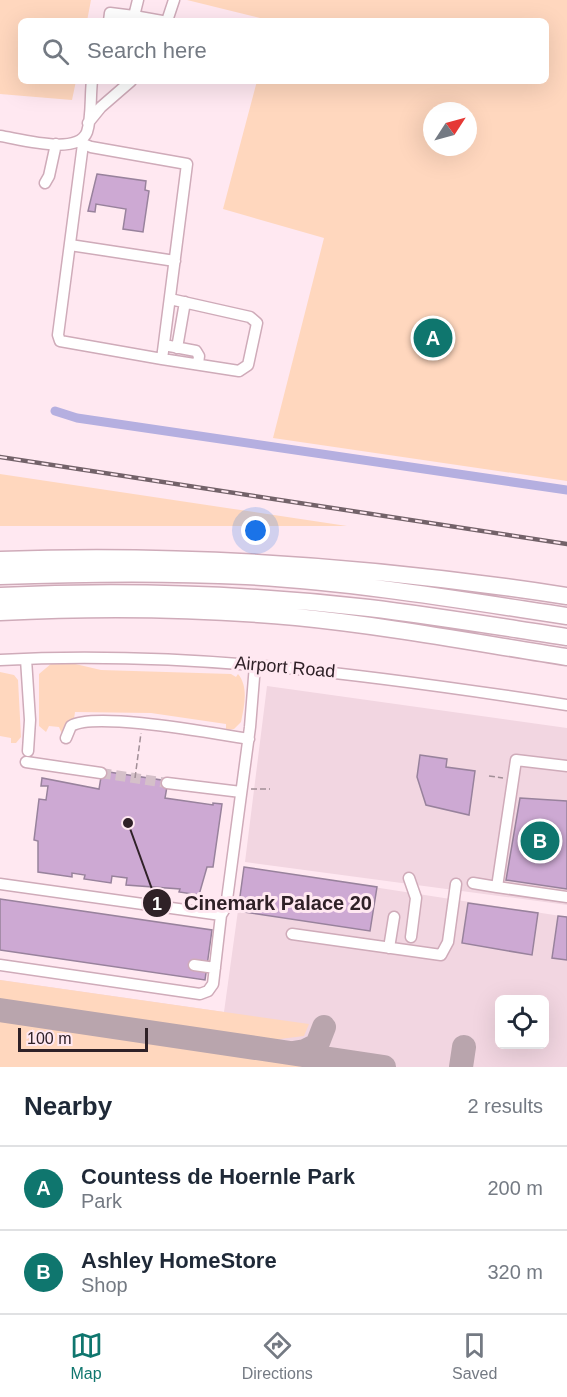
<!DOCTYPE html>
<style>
body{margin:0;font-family:Arial,sans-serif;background:#f2f2f3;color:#1f2937}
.controls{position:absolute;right:18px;bottom:18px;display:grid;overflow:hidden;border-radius:9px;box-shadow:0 6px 24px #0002}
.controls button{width:54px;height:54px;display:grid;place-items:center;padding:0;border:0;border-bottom:2px solid #e0e1e3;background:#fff;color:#1f2937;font:30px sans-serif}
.compass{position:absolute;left:423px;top:102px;width:54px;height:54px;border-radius:50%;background:#fff;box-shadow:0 6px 24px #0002;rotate:54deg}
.scale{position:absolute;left:18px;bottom:15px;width:130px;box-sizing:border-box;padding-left:6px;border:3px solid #2f2127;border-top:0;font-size:16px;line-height:21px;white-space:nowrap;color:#2f2127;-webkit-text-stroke:4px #ffe8f1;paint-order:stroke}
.you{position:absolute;left:256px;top:531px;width:21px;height:21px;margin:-15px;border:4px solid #fff;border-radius:50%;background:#1a73e8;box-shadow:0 0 0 9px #1a73e833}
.badge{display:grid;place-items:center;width:39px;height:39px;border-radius:50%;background:#0f766e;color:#fff;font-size:20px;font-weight:700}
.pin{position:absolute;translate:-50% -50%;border:3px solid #fff;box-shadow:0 2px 6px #0006}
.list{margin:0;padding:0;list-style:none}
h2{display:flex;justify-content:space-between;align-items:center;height:78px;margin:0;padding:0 24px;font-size:26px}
h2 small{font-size:20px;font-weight:400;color:#747a83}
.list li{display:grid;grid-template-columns:39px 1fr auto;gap:18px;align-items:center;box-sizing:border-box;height:84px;padding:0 24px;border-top:2px solid #e0e1e3}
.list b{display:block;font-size:22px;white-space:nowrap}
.list p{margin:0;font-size:20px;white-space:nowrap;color:#747a83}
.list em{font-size:20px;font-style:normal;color:#747a83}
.icon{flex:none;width:33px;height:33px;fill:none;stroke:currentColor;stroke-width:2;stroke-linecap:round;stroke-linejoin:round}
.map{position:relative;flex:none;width:567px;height:1067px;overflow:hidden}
.search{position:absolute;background:#fff;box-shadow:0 6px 24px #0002;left:18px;right:18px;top:18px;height:66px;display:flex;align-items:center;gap:15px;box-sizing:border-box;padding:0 21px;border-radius:9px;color:#747a83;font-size:22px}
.sheet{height:246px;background:#fff}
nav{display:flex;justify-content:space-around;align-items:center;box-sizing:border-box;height:84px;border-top:2px solid #e0e1e3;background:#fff;font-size:16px;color:#747a83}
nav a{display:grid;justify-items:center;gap:3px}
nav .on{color:#0f766e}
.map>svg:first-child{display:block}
.built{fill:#f2d6e1;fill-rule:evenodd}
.green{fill:#ffd7be;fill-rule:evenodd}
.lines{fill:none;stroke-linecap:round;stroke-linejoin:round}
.canal{stroke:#b5afe0;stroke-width:9}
.taxiway{stroke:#b9a5ad;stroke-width:24}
.building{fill:#cda9d3;stroke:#98829c;stroke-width:1.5}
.minor-tunnel{stroke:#d5c0c9;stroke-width:10;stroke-dasharray:10 5;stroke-linecap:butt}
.minor-casing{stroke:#cfabb9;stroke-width:13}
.highway-casing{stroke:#cfabb9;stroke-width:19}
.path{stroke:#a28f97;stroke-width:1.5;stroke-dasharray:6 3;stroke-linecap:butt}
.minor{stroke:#fff;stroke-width:10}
.highway{stroke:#fff;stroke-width:16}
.rail-casing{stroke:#736269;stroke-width:4.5}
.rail{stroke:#ffe8f1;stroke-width:2;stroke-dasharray:7;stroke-linecap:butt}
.labels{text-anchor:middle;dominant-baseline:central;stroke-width:6;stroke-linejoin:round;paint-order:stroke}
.street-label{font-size:18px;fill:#2f2127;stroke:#ffe8f1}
.leader{fill:none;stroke:#2f2127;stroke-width:2}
.callout-dot{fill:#2f2127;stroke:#ffe8f1;stroke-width:2}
.mark-label{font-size:18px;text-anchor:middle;font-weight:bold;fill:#fff}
.callout-label{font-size:20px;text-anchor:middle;font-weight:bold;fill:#2f2127;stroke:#ffe8f1;stroke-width:6;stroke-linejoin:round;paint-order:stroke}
</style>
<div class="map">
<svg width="567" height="1067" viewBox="0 0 567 1067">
<rect width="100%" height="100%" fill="#ffe8f1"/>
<path class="built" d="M267,686L567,728V905L245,862Z
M244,867L567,917V1067H0V980L224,1012ZM500,1000H544V1044H500Z"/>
<path class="green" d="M0,0H91L87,21H21V81H76L72,100L0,94Z
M187,0H567V481L273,438L324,238L223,209L257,81H546V21H272ZM432,111H468V147H432Z
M0,474L347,526H0Z
M52,663H71L101,670L231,674L236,677L238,674C249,687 244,707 241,722L234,729L226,730V724L151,713L75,712L74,719L69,722L62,734L59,727L49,726L46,732L39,726V674Z
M0,672L14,675L18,680L21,737L16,743H11V738L0,736Z
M0,980L309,1024L304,1036L272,1040L221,1035L0,1002Z
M0,1019L265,1057L309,1067H0Z"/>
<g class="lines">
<path class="canal" d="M55,411L77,418L567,490"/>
<path class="taxiway" d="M0,1010L384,1067
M293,1053L305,1051L317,1045L324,1027
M461,1067L464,1047"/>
</g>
<path class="building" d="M97,174L146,181L145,190L149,191L143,232L123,229L126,209L96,204L95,212L88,211Z
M420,755L447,759L446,767L475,771L469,815L426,805L417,777Z
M102,771L168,781L165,798L213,805V803L222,804L213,867H207L199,895L179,892L180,889L126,885L127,878L112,876L111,883L84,879L85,875L72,873V877L38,872V841L34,840L39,799L46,800L48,786H41L42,778L99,789Z
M520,798L567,801V889L506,880Z
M244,867L377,887L370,931L238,911Z
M0,899L212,930L205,980L0,950Z
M468,903L538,913L532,955L462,943Z
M558,916L567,917V960L552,958Z"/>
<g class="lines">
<path class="minor-tunnel" d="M101,773L167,783"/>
<g class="minor-casing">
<path id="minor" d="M134,16L162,21
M109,21L110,13L134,16L138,0
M167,21L174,0
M88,123L101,107L131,81
M0,136C20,139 78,156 87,132C92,117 90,96 92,81
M79,142L91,147L187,164L162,359L60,341L58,335L83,144
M45,183L49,176L56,144
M70,245L175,261
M164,345L196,351L199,356L198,364
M177,348L185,302
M162,359L239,371L248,365L257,323L250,317L170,299
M26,659L30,720L28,751
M0,660C192,650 378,676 567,705
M66,738L71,726C95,711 216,734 249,739
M26,762L101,773
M567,766L516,760L497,887L567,897
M167,783L241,792
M409,878L416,898L411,937
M473,883L497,887
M0,884L221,915L213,984L208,991L200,994L0,965
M221,915L226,907L250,727L255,665
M292,934L441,955L448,942L456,884
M389,948L394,917
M194,965L215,968"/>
</g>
<g class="highway-casing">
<path id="highway" d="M0,560C190,553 379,567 567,596
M0,576C82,573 164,572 246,576C354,582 461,600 567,616
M0,596C123,590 246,594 369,608C435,616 501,627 567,637
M0,612C98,607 198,608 296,617C387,626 477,643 567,657"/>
</g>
<path class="path" d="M489,776L503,778
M135,778L141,733
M251,789H270"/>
<use href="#minor" class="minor"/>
<use href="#highway" class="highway"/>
<g class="rail-casing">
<path id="rail" d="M0,457L567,544"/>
</g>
<use href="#rail" class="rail"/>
</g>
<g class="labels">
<g class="street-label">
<text transform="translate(285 667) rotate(5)">Airport Road</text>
</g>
</g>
<path class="leader" d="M128 823L157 903"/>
<g class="callout-dot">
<circle cx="128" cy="823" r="6"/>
<circle cx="157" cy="903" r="15"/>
</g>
<g class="mark-label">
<text x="157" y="910">1</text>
</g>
<g class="callout-label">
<text x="278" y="910">Cinemark Palace 20</text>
</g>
</svg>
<div class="controls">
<button><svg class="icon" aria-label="locate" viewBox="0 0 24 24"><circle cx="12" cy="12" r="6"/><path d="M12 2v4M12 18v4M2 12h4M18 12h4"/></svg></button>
</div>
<svg class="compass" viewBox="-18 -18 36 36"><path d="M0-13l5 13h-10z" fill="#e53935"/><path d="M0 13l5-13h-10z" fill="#747a83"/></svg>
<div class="scale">100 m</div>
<div class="you"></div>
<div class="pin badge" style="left:433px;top:338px">A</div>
<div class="pin badge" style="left:540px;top:841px">B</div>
<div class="search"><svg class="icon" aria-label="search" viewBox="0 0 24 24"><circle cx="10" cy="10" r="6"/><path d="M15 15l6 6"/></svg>Search here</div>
</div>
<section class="sheet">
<h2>Nearby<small>2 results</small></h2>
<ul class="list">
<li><span class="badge">A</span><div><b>Countess de Hoernle Park</b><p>Park</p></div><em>200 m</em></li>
<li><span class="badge">B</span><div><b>Ashley HomeStore</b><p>Shop</p></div><em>320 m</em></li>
</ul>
</section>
<nav>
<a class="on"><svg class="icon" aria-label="map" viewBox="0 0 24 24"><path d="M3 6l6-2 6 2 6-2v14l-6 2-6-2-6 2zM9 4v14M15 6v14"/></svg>Map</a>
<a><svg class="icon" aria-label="directions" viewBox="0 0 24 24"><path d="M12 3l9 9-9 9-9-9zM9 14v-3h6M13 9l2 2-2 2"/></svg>Directions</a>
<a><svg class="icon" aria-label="saved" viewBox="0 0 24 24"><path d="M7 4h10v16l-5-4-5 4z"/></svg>Saved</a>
</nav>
